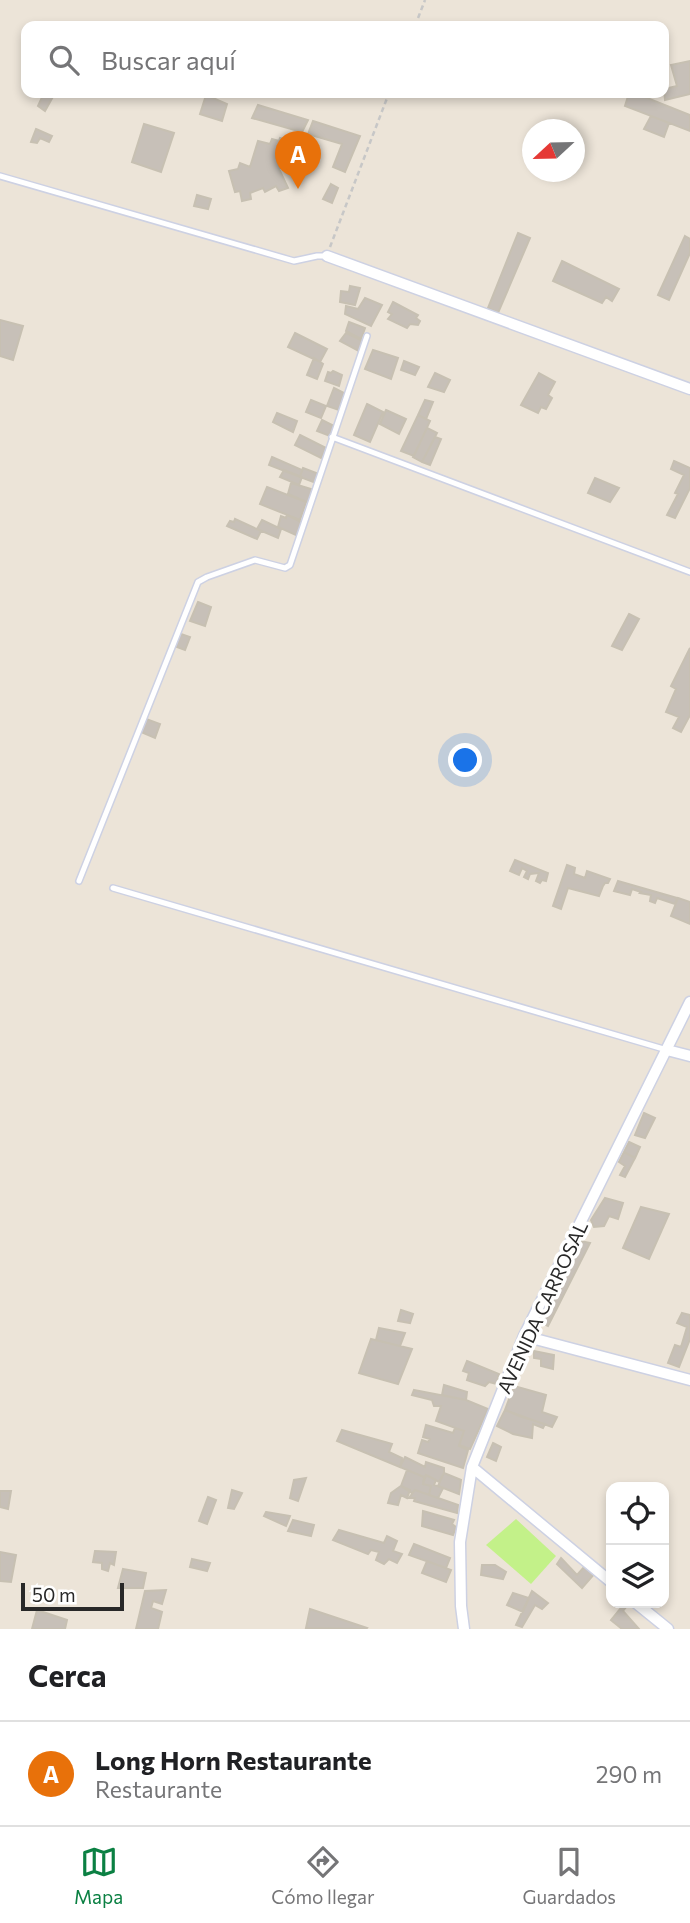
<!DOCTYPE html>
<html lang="es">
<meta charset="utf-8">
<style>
body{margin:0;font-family:Commissioner,sans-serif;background:#f6f6f6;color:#202124}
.controls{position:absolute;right:21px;bottom:21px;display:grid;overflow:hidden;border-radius:14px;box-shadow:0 4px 10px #0003}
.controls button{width:63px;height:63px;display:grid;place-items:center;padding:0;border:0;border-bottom:2px solid #e0e0e0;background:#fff;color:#202124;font:35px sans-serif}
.compass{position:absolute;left:522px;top:119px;width:63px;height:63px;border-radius:50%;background:#fff;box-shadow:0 4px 10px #0003;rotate:248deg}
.scale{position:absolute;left:21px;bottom:18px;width:103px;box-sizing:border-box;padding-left:7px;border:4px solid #282828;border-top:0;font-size:19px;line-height:24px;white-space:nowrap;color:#282828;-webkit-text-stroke:5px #fff;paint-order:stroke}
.you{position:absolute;left:466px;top:761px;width:24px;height:24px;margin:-18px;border:5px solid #fff;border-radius:50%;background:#1a73e8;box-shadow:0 0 0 10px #1a73e833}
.badge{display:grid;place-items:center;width:46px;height:46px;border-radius:50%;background:#0b8043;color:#fff;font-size:23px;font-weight:700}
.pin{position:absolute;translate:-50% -58px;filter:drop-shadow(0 2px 4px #0008)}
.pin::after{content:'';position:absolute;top:37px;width:24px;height:21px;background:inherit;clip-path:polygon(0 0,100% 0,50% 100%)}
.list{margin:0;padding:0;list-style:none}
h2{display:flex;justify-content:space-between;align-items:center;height:91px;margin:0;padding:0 28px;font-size:30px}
h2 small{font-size:23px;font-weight:400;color:#757577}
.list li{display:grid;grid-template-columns:46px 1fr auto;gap:21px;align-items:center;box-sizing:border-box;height:105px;padding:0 28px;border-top:2px solid #e0e0e0}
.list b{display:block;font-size:26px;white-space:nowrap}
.list p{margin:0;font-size:23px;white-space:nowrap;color:#757577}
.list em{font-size:23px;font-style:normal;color:#757577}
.icon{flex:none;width:38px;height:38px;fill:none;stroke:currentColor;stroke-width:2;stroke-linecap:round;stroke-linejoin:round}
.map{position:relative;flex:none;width:690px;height:1629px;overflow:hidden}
.search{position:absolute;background:#fff;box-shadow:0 4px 10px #0003;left:21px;right:21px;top:21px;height:77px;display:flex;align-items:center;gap:18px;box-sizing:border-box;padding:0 24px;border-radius:14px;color:#757577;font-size:26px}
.sheet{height:196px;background:#fff}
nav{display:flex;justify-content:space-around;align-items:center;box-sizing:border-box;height:98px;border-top:2px solid #e0e0e0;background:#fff;font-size:19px;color:#757577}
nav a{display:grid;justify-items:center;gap:4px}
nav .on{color:#0b8043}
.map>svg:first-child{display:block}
.pitch{fill:#c3f189}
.building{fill:#c7c0b8;stroke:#c7c0b2;stroke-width:2}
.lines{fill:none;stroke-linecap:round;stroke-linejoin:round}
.lane-casing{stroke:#cdd1e3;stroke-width:8}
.street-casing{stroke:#cdd1e3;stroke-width:13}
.path{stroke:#c7c7c7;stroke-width:2.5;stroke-dasharray:5 3.5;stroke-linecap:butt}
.lane{stroke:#fff;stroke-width:5}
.street{stroke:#fff;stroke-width:10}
.labels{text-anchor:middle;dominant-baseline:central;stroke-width:7;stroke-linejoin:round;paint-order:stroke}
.street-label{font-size:19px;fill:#282828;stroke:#fff}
</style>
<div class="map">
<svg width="690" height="1629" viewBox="0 0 690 1629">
<rect width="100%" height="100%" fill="#ece4d8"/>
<path class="pitch" d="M516,1519L556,1556L531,1584L486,1545Z"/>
<path class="building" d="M690,61V94L665,100L664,89L677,86L671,65Z
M44,93H55L45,111L38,106Z
M629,93H644L642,96L690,115V131L625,106Z
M206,95L227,104L222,121L200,114Z
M258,105L308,120L302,132L252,118Z
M651,116L669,123L664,137L644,129Z
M313,121L360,136L345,172L333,167L342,144L308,134Z
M144,124L174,133L161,172L132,162Z
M36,129L52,136L49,142L40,138L37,143L31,142Z
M280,138L291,142L289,150L292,149L297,159L279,169L288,188L279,191L276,186L265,192L263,188L250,193L251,199L242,201L240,191L235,192L229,171L238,169L240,163L250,167L258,141L270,144L272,139L279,141Z
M331,184L338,188L332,203L323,199Z
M197,195L211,199L208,209L194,206Z
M518,233L530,238L498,313L488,308Z
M685,236L690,239V253L669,300L658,295Z
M562,261L619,289L612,301L606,297L602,303L553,281Z
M350,286L360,288L355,305L340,302L341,291L349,292Z
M365,298L382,305L371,326L345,314L346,306L358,309Z
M393,302L418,315L416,318L420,321L418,325L410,324L407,328L388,319L392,314L388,312Z
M0,320L23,326L13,360L0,356Z
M349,322L365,328L361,339L346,331Z
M295,333L327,349L320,362L288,347Z
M346,333L363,341L359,351L340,341Z
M373,350L398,358L391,379L365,369Z
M314,358L323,364L317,379L307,375Z
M404,361L419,367L415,375L401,370Z
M333,371L342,375L339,386L325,381L328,372L331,373Z
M435,373L450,380L444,392L428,387Z
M539,373L555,382L548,395L552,398L546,409L541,407L538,413L521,405Z
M334,388L344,393L339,410L327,406Z
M311,400L326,406L321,418L306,412Z
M425,400L433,402L426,419L418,415Z
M367,404L383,412L370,442L354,435Z
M386,410L406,419L399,434L380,424Z
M277,413L297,421L293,432L273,422Z
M418,415L430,421L414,456L401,451Z
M322,420L334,426L330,436L317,431Z
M427,428L437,433L422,462L413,457Z
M300,435L326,448L321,458L295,445Z
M435,437L441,439L430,465L422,462Z
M272,457L302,470L300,477L269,465Z
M674,461L690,468V488L675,518L667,515L678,494L675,493L684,475L671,469Z
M303,468L319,474L316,483L300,477Z
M284,470L302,477L299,485L280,477Z
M595,478L619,488L610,502L588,493Z
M291,483L314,490L309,503L288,494Z
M267,487L306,502L300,520L260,504Z
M287,515L303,523L298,536L278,527L281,516L286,518Z
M235,519L261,531L257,539L227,526L230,521L234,522Z
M262,520L281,529L278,538L257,529Z
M198,602L211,607L205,626L190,621Z
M629,614L639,619L622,650L612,646Z
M178,633L190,637L185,650L174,646Z
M690,648V715L681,732L673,728L679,717L666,712L676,689L671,686Z
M146,719L160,724L155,738L141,732Z
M515,860L548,873L546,881L542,880L540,883L536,881L539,873L530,874L528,879L524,877L527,871L522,868L519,875L510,871Z
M567,865L575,868L574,874L585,878L587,871L610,879L608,883H605L603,886L599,896L568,888L561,909L553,906Z
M618,881L677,898L675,904L657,898L655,903L650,901L651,895L640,893L641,892L632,889L630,895L614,891Z
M678,898L690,902V924L671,916Z
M644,1113L655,1118L645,1138L635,1135Z
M629,1142L640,1147L635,1158L624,1152Z
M624,1152L635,1158L625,1177L620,1175L625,1166L619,1162Z
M605,1198L623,1203L618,1219L609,1216L604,1226L594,1227L591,1220Z
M641,1207L669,1214L649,1259L623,1248Z
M580,1241L590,1243L548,1326L539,1322Z
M401,1310L413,1314L410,1323L398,1321Z
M682,1313L690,1315V1339L679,1367L668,1363L675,1345L681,1347L687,1327L677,1323Z
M379,1328L405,1333L400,1346L376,1340Z
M371,1339L412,1349L398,1384L359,1373Z
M534,1351L554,1355L553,1369L541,1366V1359L534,1358Z
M467,1361L499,1374L497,1384L489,1382L485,1386L467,1380L469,1373L463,1371Z
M444,1385L467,1392L466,1400L442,1395Z
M514,1386L546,1395L542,1412L557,1417L552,1427L505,1410Z
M414,1390L466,1400L488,1409L470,1449L459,1445L464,1431L436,1421L441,1406H434L432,1400L412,1395Z
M505,1410L519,1416L545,1424L543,1428L533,1424L532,1438L513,1434L497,1426Z
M426,1425L453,1433L455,1428L464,1431L459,1446L468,1450L463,1468L418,1453L422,1440L428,1442L430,1439L423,1437Z
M342,1430L392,1444L389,1452L402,1458L400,1467L337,1441Z
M493,1443L501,1447L496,1461L487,1457Z
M405,1457L425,1467L426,1462L444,1468V1473L439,1482L426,1475L424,1477L400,1467Z
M407,1470L424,1477L423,1484L431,1486L429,1495L415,1490L412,1493L401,1486Z
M444,1473L461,1480L459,1494L438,1486Z
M426,1475L436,1480L434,1485L443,1488L438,1498L429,1495L431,1486L423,1484Z
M306,1478L298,1501L290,1498L294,1480Z
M401,1486L410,1490L407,1498L401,1495L398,1505L388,1503L391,1493Z
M232,1490L242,1493L234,1509L228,1508Z
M415,1490L458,1505L457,1513L414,1501L415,1498H409Z
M0,1491H11L8,1509L0,1507Z
M208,1497L216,1500L207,1524L199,1521Z
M423,1511L454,1520L452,1524L456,1527L453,1535L422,1526Z
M266,1512L290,1516L286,1526L264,1516Z
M293,1520L314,1525L311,1536L288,1531Z
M339,1530L384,1543L387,1536L397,1541L393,1551L402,1554L397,1563L389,1559L384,1564L376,1560L379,1552L371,1550L368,1554L333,1540Z
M414,1544L450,1558L446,1568L409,1555Z
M95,1551L116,1552L114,1565L110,1563L108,1571L102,1569V1563L93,1562Z
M0,1552L16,1555L11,1582L0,1581Z
M561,1558L577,1575L586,1565L595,1573L582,1588L557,1564Z
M192,1559L210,1563L207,1571L190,1567Z
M427,1561L451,1570L446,1582L422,1573Z
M482,1565H495L506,1572L503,1579L481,1575Z
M123,1569L146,1573L143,1588H118Z
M166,1590L162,1604L153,1601L151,1608L162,1612L158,1629H136L145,1591Z
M532,1591L548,1603L542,1609L535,1605L522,1627L516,1625Z
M513,1593L529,1598L523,1612L507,1605Z
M625,1603L627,1606L623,1611L639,1629H622L611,1620Z
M310,1609L367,1628L366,1629L306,1628Z
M37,1610L67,1620L65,1629H32Z"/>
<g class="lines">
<g class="lane-casing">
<path id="lane" d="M0,176L294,261L317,256H327
M332,437L690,572
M79,881L198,582L207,577L255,560L285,568L290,565L367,336
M113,888L667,1050"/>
</g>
<g class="street-casing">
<path id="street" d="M327,256L690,389
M667,1050L690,1056
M524,1336L690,1380
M472,1467L611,1582
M636,1603L668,1629
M464,1629L461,1606L460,1542L472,1467L524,1336L690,1002"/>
</g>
<path class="path" d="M415,26L425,0
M330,247L389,93"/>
<use href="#lane" class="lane"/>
<use href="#street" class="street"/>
</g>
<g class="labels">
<g class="street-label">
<text transform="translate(542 1307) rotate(-65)">AVENIDA CARROSAL</text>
</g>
</g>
</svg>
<div class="controls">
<button><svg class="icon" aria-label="locate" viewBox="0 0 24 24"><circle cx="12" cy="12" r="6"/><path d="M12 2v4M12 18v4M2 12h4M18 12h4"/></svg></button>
<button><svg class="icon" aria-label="layers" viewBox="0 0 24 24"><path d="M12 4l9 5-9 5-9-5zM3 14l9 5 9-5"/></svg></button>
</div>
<svg class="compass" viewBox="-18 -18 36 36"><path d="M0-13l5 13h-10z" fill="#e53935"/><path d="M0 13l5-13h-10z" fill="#757577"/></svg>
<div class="scale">50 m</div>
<div class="you"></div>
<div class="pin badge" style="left:298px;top:189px;background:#e8710a">A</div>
<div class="search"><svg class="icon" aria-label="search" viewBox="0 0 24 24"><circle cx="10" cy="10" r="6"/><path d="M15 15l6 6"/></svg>Buscar aquí</div>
</div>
<section class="sheet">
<h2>Cerca<small></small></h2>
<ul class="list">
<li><span class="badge" style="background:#e8710a">A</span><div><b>Long Horn Restaurante</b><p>Restaurante</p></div><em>290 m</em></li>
</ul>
</section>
<nav>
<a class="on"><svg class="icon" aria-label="map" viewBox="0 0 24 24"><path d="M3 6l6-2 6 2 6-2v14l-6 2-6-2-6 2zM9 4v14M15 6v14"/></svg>Mapa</a>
<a><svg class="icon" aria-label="directions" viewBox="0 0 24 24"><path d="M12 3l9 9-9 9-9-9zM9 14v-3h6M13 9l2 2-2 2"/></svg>Cómo llegar</a>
<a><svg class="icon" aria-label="saved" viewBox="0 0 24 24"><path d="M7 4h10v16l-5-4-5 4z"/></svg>Guardados</a>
</nav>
